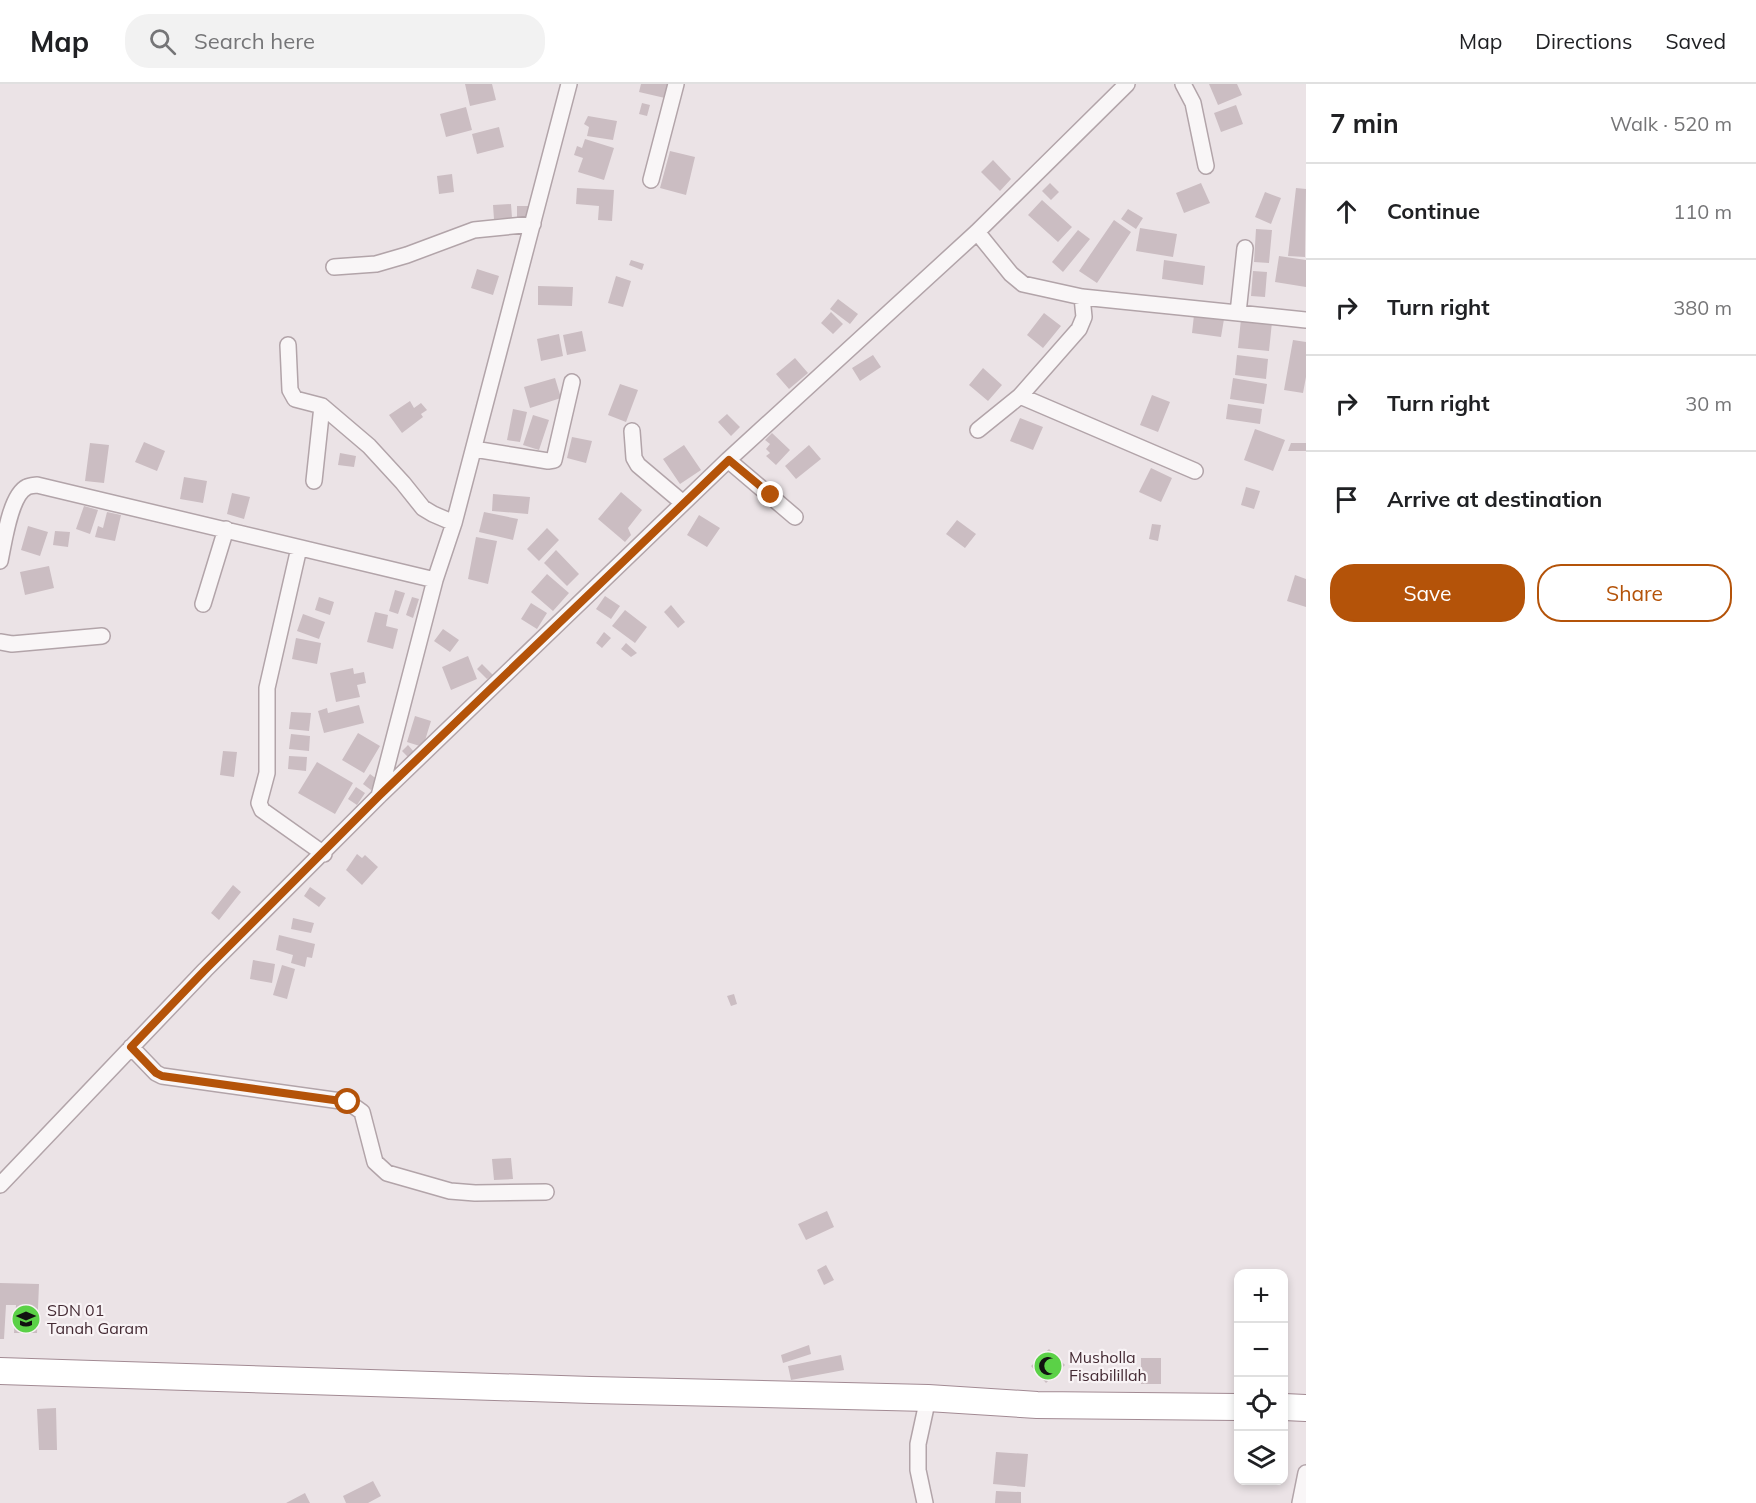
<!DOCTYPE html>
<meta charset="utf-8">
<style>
body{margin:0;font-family:Mulish,sans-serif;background:#f2f2f2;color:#202124}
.controls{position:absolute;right:18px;bottom:18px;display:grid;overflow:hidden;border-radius:12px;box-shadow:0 3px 9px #0003}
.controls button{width:54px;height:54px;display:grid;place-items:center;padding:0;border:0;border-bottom:2px solid #e0e0e0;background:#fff;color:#202124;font:30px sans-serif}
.stop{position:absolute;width:18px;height:18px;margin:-14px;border:4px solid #b45309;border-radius:50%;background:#fff}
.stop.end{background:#b45309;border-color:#fff;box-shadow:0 2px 6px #0008}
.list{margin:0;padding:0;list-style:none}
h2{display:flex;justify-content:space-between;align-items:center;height:78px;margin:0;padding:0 24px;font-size:26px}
h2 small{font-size:20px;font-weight:400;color:#757577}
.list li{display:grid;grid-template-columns:39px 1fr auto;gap:18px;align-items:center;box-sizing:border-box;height:96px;padding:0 24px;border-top:2px solid #e0e0e0}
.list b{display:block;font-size:22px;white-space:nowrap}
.list em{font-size:20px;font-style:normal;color:#757577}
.actions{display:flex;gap:12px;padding:18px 24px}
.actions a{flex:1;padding:14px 0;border:2px solid #b45309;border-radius:24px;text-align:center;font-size:21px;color:#b45309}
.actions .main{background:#b45309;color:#fff}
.icon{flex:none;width:33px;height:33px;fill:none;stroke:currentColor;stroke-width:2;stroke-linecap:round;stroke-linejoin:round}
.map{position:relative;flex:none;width:1306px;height:1419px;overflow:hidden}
header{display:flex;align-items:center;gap:36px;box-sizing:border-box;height:84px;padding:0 30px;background:#fff;border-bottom:2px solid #e0e0e0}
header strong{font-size:28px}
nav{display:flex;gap:33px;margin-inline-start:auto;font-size:21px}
.search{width:420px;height:54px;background:#f2f2f2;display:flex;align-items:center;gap:15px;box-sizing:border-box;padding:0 21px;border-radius:24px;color:#757577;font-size:22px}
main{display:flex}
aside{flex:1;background:#fff}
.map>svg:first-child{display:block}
.building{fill:#cbbdc2}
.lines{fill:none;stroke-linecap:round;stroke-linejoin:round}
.street-casing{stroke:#b2a4a9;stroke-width:18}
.highway-casing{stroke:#a28a93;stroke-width:28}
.street{stroke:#f9f6f7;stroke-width:15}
.highway{stroke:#fff;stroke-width:26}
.route{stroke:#b45309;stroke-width:8}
.labels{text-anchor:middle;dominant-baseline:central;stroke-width:4.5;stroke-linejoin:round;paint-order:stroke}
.poi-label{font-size:16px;fill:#442a33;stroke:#f8f3f5;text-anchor:start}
</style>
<header>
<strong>Map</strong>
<div class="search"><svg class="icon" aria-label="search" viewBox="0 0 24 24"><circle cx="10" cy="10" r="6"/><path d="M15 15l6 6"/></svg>Search here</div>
<nav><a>Map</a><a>Directions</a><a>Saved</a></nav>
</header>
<main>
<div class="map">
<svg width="1306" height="1419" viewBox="0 0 1306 1419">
<rect width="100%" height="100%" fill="#ebe3e6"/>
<path class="building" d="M465,0H492L496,16L470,22Z
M641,0H668L665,14L639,8Z
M1209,0H1237L1242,11L1218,21Z
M642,19L650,21L647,32L639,30Z
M1236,21L1243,40L1221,48L1214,29Z
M466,23L472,46L446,53L440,30Z
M588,32L617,37L613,56L587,52L589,43L584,40Z
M499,43L504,63L477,70L472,50Z
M585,55L614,64L604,96L578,88L583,74L574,71L577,62L582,64Z
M670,67L695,73L686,111L660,104Z
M993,76L1011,95L1000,107L981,88Z
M452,90L454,108L439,110L437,92Z
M1050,99L1059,108L1051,116L1042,107Z
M1201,99L1210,119L1184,129L1176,109Z
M577,104L614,106L612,137L598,136L599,122L576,120Z
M1296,104L1306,105L1305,173L1288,172Z
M1265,108L1281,114L1271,140L1255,133Z
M1042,116L1072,143L1058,158L1028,131Z
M511,120L512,134L494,135L493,121Z
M517,122H528V135H517Z
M1128,125L1143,134L1136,145L1121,135Z
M1114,136L1131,148L1097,199L1079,187Z
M1140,144L1177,150L1173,173L1136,167Z
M1256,145L1272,146L1269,179L1254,178Z
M1078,146L1090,155L1063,188L1052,178Z
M1279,172L1306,176V203L1275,198Z
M631,176L644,180L642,186L629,181Z
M1164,176L1205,182L1203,201L1162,195Z
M477,185L499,192L493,211L471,204Z
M1253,187L1267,188L1265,213L1251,212Z
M616,192L631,197L623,223L608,219Z
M538,202L573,203L572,222L538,221Z
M838,215L858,230L850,240L830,225Z
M831,228L843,240L833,250L821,239Z
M1044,229L1061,242L1043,264L1027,251Z
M1194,231L1224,235L1221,253L1192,249Z
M1241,235L1272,238L1269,267L1238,264Z
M582,247L586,267L567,271L563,251Z
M559,250L563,272L541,277L537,255Z
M1293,256L1306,258V293L1303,309L1284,306Z
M873,271L881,283L860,297L852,284Z
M1237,271L1268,275L1266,295L1235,291Z
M795,274L808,289L789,305L776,290Z
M983,284L1002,301L988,317L969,301Z
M555,294L561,314L530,324L524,303Z
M1233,294L1267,300L1264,320L1230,315Z
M620,300L638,306L626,338L608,331Z
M1152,311L1170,318L1158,348L1140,341Z
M410,317L414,324L421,319L427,326L421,330L423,333L402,349L389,331Z
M1228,320L1262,325L1260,340L1226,335Z
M513,325L527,328L520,358L507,356Z
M727,330L740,343L731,352L718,338Z
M533,331L549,336L539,366L523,361Z
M1020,334L1043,343L1033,366L1010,357Z
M1255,345L1285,356L1273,387L1244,376Z
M772,349L790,366L776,381L766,372L770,369L766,365L770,360L765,356Z
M572,353L592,357L586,379L567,374Z
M144,358L165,367L157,387L135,378Z
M90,359L109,361L104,399L85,397Z
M1291,359H1306V367H1288Z
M684,361L701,386L680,400L663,375Z
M809,361L821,375L796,395L785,382Z
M340,369L356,372L354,383L338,381Z
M1151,384L1172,394L1161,418L1139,408Z
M184,393L207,397L203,419L180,415Z
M1246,403L1260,407L1254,425L1241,421Z
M621,408L642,426L628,444L631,451L625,458L598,435Z
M232,409L250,413L244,435L227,430Z
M493,410L530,413L528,430L492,427Z
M84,422L98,426L90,450L76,445Z
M107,428L121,431L115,457L95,453L98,442L103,444Z
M484,428L518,435L513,456L479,448Z
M699,431L720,444L707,463L687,451Z
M957,436L976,450L965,464L946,450Z
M1152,440L1161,441L1158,457L1149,455Z
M28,442L48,448L40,472L21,466Z
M547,444L559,456L539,477L527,465Z
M55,447L70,448L68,463L53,461Z
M476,453L497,457L488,500L468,495Z
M556,466L579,490L567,502L544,479Z
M49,482L54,504L25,511L20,488Z
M547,490L569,509L553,527L531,508Z
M1295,491L1306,495V523L1287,517Z
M395,506L405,509L398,530L389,527Z
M605,512L620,522L611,535L596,525Z
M319,513L334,518L330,531L315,526Z
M412,513L419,515L413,534L406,531Z
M531,519L547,529L537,545L521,535Z
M671,521L685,538L678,544L664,528Z
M625,526L647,543L635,559L612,542Z
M375,528L388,531L386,542L398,545L393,565L367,558Z
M303,530L325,538L319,555L297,547Z
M443,545L459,556L450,568L434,557Z
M604,548L611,554L602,564L596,559Z
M296,554L321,559L317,580L292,575Z
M626,559L637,569L631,573L621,565Z
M468,572L477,595L451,606L442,583Z
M482,580L493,591L487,595L477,585Z
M353,584L354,590L364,588L366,599L357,601L360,613L336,618L330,589Z
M359,621L364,639L324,649L318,627L327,624L328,629Z
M291,628L311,629L309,647L289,645Z
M415,632L431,637L423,663L407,658Z
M358,649L380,662L364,689L342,676Z
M291,650L310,652L309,667L289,665Z
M408,661L414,668L408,673L402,667Z
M223,667L237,668L234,693L220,691Z
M289,672L307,673L306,687L288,685Z
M317,678L353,699L335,730L298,709Z
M370,690L378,696L371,706L363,700Z
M356,703L365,709L357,721L348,715Z
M357,770L362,774L365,771L378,783L362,801L346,786Z
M233,801L241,808L219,836L211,829Z
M310,803L326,814L319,823L304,812Z
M293,834L314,839L311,849L291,845Z
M279,851L315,860L312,874L307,873L305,883L291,879L293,871L276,866Z
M253,876L275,880L272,899L250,895Z
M282,881L295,885L287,915L273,911Z
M734,910L737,920L731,922L727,912Z
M511,1074L513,1095L494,1096L492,1075Z
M827,1127L834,1143L806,1156L798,1140Z
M826,1181L834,1196L824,1201L817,1186Z
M0,1199L39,1200L37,1249H14L16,1221H6L4,1255H0Z
M809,1261L811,1270L783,1279L781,1271Z
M1049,1265L1065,1281L1046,1299L1031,1282Z
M841,1271L844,1286L791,1296L788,1282Z
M1141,1274H1161V1300H1141Z
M56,1324L57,1366H39L37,1325Z
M996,1368L1028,1370L1025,1403L993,1400Z
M373,1397L381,1412L368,1419H346L343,1412Z
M996,1407L1021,1408V1419H995Z
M305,1409L310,1419H286Z"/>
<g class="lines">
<g class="street-casing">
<path id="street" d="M1183,0L1193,19L1206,82
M651,96L676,0
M977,148L1011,190L1023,200L1082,213L1306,236
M334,183L376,180L407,171L474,146L533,140
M1082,213L1084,233L1079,245L1020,312L1195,387
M1238,229L1245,164
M288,261L290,306L295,315L322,322L369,362L403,399L423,424L433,430L454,439
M978,346L1020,312
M632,347L634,374L638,381L683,419
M474,365L548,377L554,376L572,298
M728,376L795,433
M314,397L322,322
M299,464L267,604V689L259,719L262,726L324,770
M0,477C4,459 10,411 27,403C28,402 36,401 37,401L435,496
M203,520L226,445
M0,558L12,560L102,552
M379,712L435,496L454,439L569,0
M131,963L156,989L162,992L348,1018L362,1028L375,1078L387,1089L450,1107L475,1109L546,1108
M0,1101L205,886L379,712L728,376L977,148L1127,0
M925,1419L918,1386V1360L928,1314
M1300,1419L1306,1389"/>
</g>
<g class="highway-casing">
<path id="highway" d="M0,1287L591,1306L928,1314L1037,1321L1238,1323
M1284,1323L1306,1324"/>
</g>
<use href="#street" class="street"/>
<use href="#highway" class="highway"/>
</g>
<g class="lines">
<path class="route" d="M348,1018L162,992L156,989L131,963L205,886L379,712L729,376L771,411"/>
</g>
<defs>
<g id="school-disc" transform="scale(1.5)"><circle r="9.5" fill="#5bd147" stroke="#f8f3f5"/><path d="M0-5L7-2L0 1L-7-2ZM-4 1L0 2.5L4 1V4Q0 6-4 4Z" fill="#111"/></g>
<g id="mosque-disc" transform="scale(1.5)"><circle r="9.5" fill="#5bd147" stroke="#f8f3f5"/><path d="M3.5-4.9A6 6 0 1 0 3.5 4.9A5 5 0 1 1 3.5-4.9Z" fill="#111"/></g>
</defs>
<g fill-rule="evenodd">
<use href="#school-disc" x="26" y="1235"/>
<use href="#mosque-disc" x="1048" y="1282"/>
</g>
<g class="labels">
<g class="poi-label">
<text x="47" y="1226">SDN 01<tspan x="47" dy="18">Tanah Garam</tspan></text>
<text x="1069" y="1273">Musholla<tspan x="1069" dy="18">Fisabilillah</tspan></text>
</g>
</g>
</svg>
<div class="controls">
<button>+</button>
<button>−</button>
<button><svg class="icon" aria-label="locate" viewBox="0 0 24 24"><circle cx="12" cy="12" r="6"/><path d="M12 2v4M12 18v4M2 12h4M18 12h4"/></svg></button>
<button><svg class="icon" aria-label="layers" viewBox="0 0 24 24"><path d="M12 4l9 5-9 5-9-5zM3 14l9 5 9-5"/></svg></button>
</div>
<div class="stop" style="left:348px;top:1018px"></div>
<div class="stop end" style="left:771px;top:411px"></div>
</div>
<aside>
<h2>7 min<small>Walk · 520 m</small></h2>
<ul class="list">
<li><svg class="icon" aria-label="ahead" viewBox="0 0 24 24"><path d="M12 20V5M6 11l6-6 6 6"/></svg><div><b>Continue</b></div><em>110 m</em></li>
<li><svg class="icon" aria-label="right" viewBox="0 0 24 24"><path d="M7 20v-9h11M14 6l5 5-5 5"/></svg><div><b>Turn right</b></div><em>380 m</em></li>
<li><svg class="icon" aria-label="right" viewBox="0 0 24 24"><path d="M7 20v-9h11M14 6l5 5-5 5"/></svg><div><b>Turn right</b></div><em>30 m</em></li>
<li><svg class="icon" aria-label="arrive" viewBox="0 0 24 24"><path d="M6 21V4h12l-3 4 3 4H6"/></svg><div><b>Arrive at destination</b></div></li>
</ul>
<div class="actions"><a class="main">Save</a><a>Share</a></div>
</aside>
</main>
